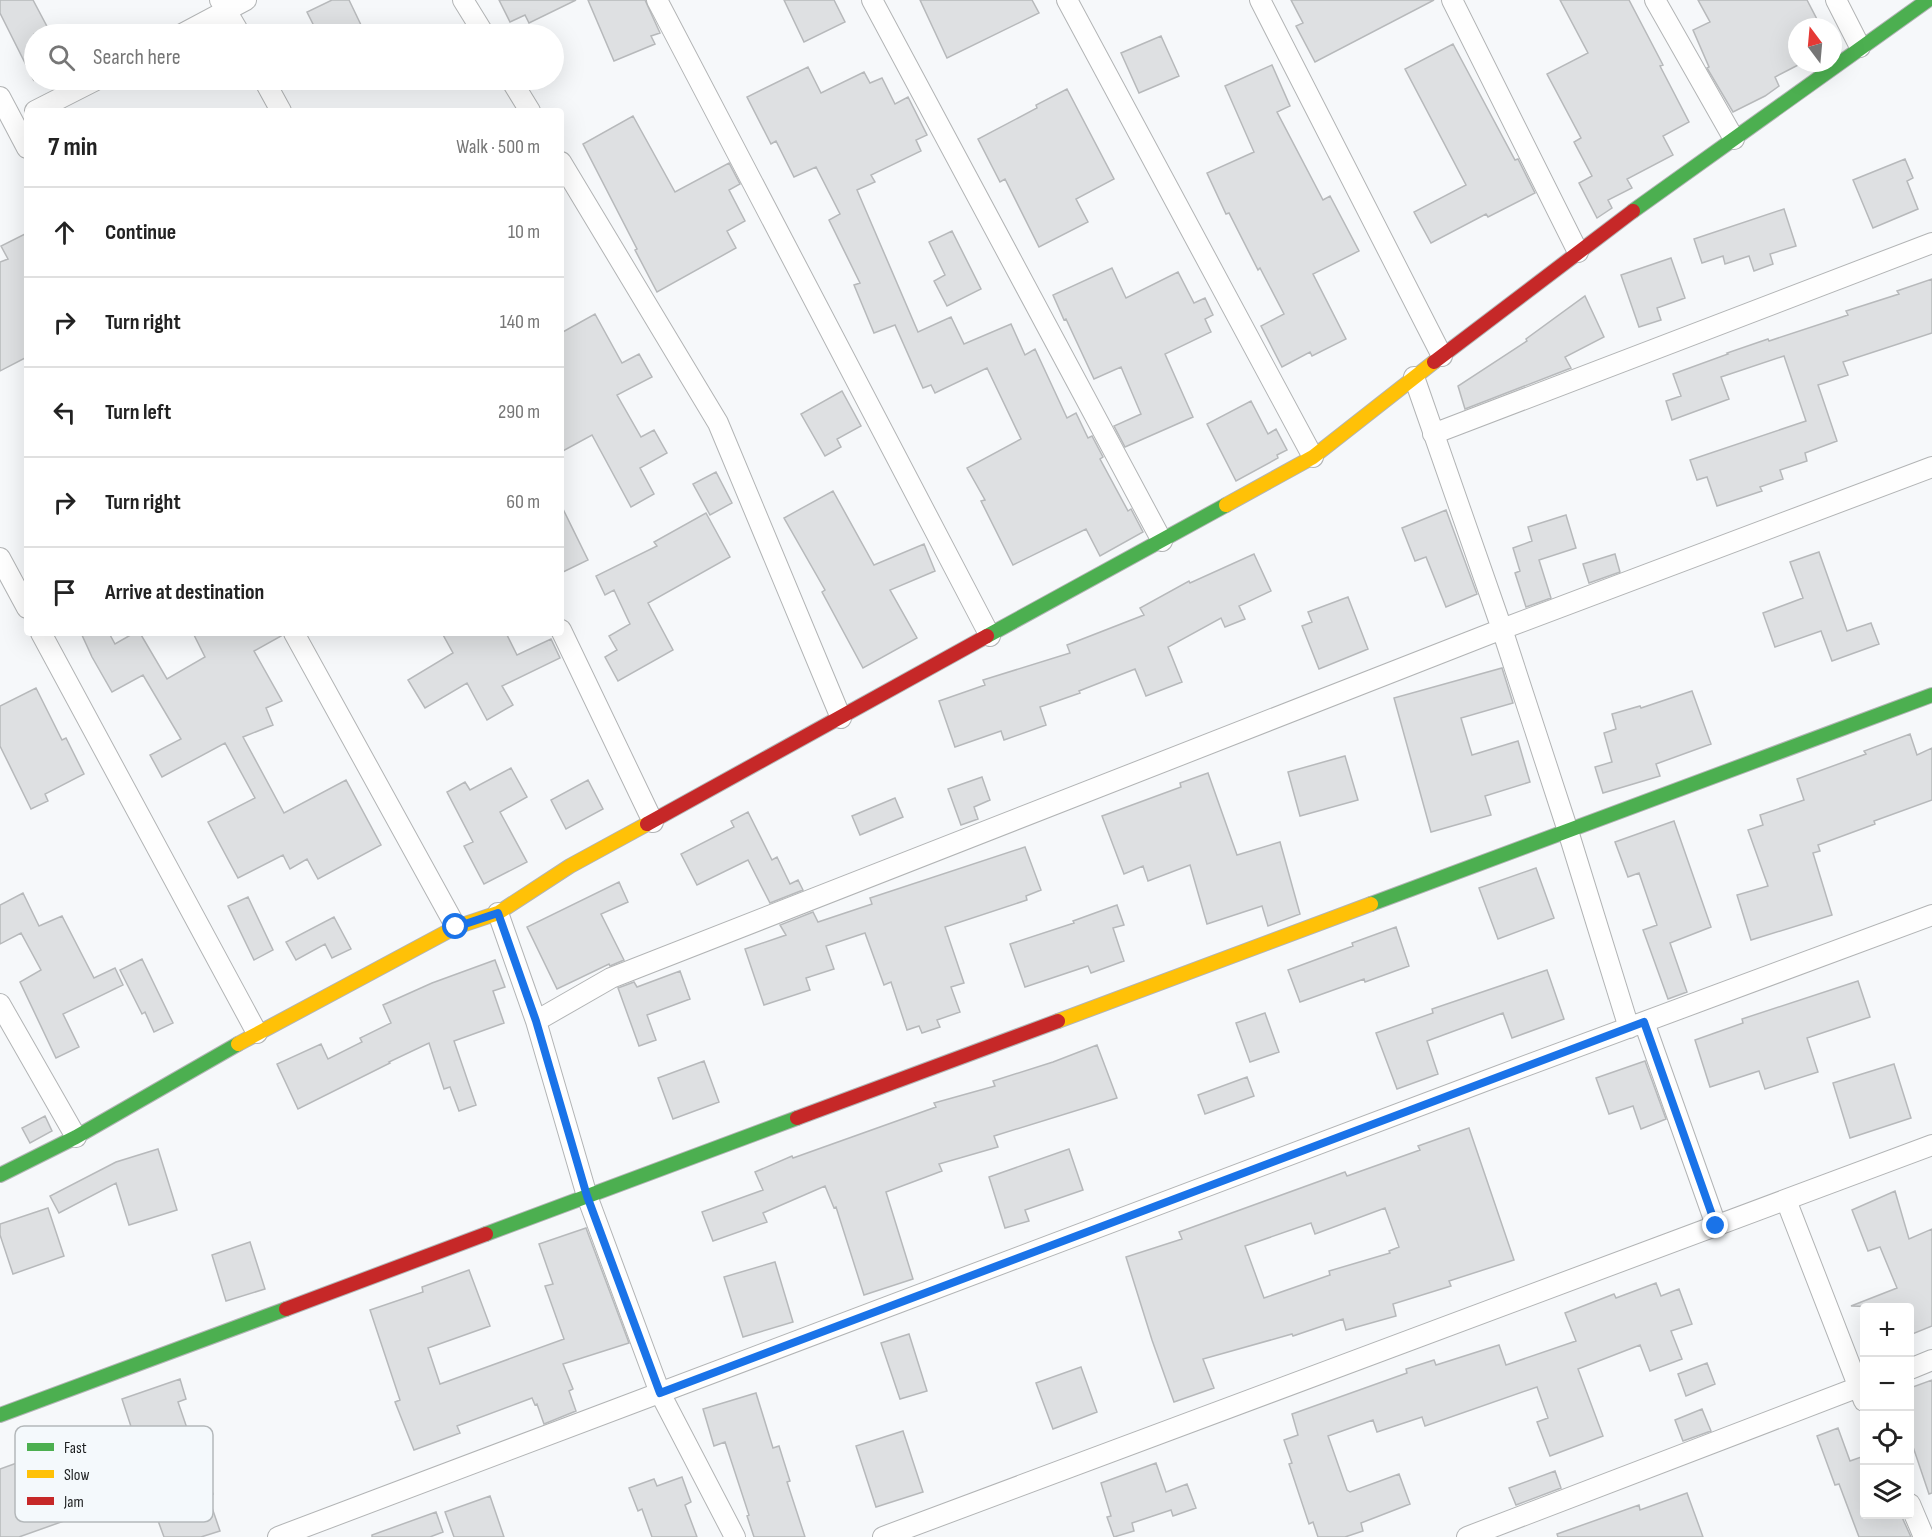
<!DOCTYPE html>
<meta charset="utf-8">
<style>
body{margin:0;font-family:"Sofia Sans Condensed",sans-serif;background:#f2f2f2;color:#222}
.controls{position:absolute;right:18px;bottom:18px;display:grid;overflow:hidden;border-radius:6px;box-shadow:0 6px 24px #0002}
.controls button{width:54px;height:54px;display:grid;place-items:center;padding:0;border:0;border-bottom:2px solid #e0e0e0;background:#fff;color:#222;font:30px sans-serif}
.compass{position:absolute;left:1788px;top:18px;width:54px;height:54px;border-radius:50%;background:#fff;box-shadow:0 6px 24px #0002;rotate:344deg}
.stop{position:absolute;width:18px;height:18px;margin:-14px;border:4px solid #1a73e8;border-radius:50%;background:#fff}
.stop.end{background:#1a73e8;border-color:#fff;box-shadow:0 2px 6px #0008}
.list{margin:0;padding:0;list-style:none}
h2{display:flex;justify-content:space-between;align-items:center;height:78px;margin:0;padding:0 24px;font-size:26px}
h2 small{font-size:20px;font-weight:400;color:#767676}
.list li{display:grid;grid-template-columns:39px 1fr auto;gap:18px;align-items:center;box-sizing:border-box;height:90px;padding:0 24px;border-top:2px solid #e0e0e0}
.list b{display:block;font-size:22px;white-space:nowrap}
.list em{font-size:20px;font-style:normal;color:#767676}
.icon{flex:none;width:33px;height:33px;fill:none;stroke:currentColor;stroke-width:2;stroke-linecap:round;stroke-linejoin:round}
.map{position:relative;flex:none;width:1932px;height:1537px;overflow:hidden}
.search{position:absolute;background:#fff;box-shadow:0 6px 24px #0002;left:24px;top:24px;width:540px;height:66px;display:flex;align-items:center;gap:15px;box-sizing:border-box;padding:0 21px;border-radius:33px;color:#767676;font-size:22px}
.panel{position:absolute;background:#fff;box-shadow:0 6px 24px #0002;left:24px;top:108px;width:540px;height:528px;border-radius:6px}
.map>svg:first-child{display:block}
.building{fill:#dee0e2;stroke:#b7b9bb;stroke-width:1.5;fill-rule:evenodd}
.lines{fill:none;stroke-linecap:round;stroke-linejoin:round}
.street-casing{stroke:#b2b4b5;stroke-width:22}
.fast-casing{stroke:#b2b4b5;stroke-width:16}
.slow-casing{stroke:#b2b4b5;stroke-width:16}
.jam-casing{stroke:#b2b4b5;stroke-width:16}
.street{stroke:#fefefe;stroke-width:20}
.fast{stroke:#4caf50;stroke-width:14}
.slow{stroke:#ffc107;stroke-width:14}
.jam{stroke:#c62828;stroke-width:14}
.route{stroke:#1a73e8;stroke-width:8}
.key{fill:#f4f9fc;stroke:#b4b8ba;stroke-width:1.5}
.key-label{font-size:16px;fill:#1d1f20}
</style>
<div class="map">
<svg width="1932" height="1537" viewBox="0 0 1932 1537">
<rect width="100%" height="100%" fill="#f6f8fa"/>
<path class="building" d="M0,0H33L51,34H34V81L0,13Z
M332,0H349L362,27L345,34H318L307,12Z
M499,0H576L529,23L525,15L510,22Z
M588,0H645L660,33L651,36L655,44L614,61Z
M784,0H834L845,22L804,42Z
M920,0H1032L1039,13L947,58Z
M1291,0H1434L1315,62L1296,26L1303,23Z
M1560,0H1629L1663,65L1660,66L1689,122L1663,136L1673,155L1627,179L1632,188L1608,200L1612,208L1597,218L1579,183L1592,176L1574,142L1581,138L1547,74L1588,53Z
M1698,0H1807L1821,27H1797V63H1802L1775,77L1779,86L1765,96L1733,112L1707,68L1709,67L1693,30L1710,22Z
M1161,36L1179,76L1139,93L1121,53Z
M1453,44L1515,160L1518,159L1535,193L1488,217L1486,214L1431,243L1414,212L1466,185L1405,69Z
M1272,65L1290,106L1277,112L1323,200L1330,196L1359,251L1313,274L1346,339L1312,356L1310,352L1282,367L1261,326L1284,314L1260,268L1258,270L1229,213L1226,214L1207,173L1254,152L1225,86Z
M808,67L821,93L864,72L870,83L882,78L895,104L908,97L927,135L916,140L921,151L871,175L875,182L857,190L918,332L951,317L964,344L1011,324L1025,355L1035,349L1067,418L1076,413L1088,438L1092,436L1103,457L1100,459L1128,511L1131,509L1143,532L1100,556L1086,529L1013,565L981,501L985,500L967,468L1021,439L987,368L935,393L931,385L923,388L895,325L874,333L854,285L860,283L829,220L840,214L816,167L794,177L776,141L771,144L747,97Z
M1067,89L1114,179L1076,199L1088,222L1039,247L1005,179L1000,182L978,139L1037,108L1036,105Z
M633,116L675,192L729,163L740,184L729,190L745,221L727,231L736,248L657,292L635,250L637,249L583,144Z
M1905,159L1913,178L1907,181L1918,209L1873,228L1853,180Z
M1784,209L1796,246L1770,254L1773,264L1754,271L1749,256L1725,264L1723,256L1702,263L1694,239Z
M952,231L981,289L947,306L934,281L945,275L929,242Z
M27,233V357L0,371V262L8,259L1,246Z
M1671,258L1685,298L1657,308L1661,320L1639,327L1621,275Z
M1112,268L1126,298L1178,272L1194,303L1205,298L1213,315L1205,319L1211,332L1165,354L1193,417L1125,447L1114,426L1141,414L1121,367L1094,379L1066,319L1064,320L1053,295Z
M1932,279V333L1843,362L1848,375L1818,385L1837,441L1805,453L1807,461L1780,470L1783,479L1760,487L1762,491L1717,506L1707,477L1697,480L1690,460L1806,421L1784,356L1721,377L1729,399L1672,420L1666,401L1681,396L1673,374L1728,354L1727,353L1768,339L1769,341L1848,315L1846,311L1899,294L1897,291Z
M1585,296L1604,337L1565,357L1571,368L1465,409L1458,386L1527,341L1526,339Z
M595,314L622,363L639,354L652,377L617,395L641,437L654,430L667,453L640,468L654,494L631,507L592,435L561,452V333Z
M842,391L861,426L837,439L841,447L825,456L801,414Z
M1251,401L1268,434L1276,429L1287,450L1277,455L1278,458L1236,481L1207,424Z
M716,472L732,503L710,515L693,484Z
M833,491L874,565L924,544L935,571L890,590L917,638L863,668L822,592L825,590L784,518Z
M561,505L588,560L561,573Z
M1446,510L1477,594L1446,607L1426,557L1415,561L1402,528Z
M706,513L730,557L648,603L673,650L618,681L605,657L617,650L609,636L630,624L614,590L605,595L596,576L657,546L654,542Z
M1566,515L1576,548L1539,560L1551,598L1526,607L1515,573L1520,571L1513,548L1532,541L1528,527Z
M1819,552L1847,631L1871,623L1879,644L1832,661L1821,631L1775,647L1763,613L1803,598L1790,562Z
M1254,554L1271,591L1239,606L1245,619L1225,627L1221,618L1168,647L1182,682L1146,696L1135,669L1079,691L1080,693L1040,707L1046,725L1004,740L1001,731L955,747L939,701L985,685L983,680L1070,653L1067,645L1144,615L1140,608L1189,581L1190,583Z
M1615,554L1620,572L1589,583L1583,564Z
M1348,597L1368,649L1319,669L1302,626L1312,622L1308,612Z
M81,633H109L115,644L134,633H140L167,679L205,657L193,633H282L283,635L254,651L282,701L266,708L273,725L243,737L284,813L346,780L381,845L318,879L307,859L290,869L283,855L238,878L208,822L255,798L225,743L162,777L150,755L181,739L143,675L112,692L92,657Z
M442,633H506L517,655L551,639L560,658L502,686L513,705L487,720L467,683L425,708L408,680L453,653Z
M1502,668L1513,703L1461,718L1472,755L1518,741L1530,782L1485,796L1491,815L1431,832L1394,698Z
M36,688L62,740L66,738L84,774L45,794L48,801L31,809L0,746V706Z
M1692,691L1711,744L1656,764L1660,776L1603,793L1595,767L1612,762L1604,733L1616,729L1612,714L1640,706L1641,708Z
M1910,734L1917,755L1932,748V800L1874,821L1875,824L1818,845L1820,851L1813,853L1832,915L1751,940L1737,895L1768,886L1748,830L1763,825L1760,815L1804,800L1797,779L1866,754L1864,751Z
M1345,756L1358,800L1300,816L1288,772Z
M511,768L527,797L500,812L527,862L484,884L464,846L473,842L447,792L465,782L470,790Z
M1208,773L1237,855L1280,842L1300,914L1268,926L1262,906L1207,924L1190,865L1148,881L1143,866L1124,874L1102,816L1181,787L1180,783Z
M982,777L990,800L974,807L978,819L961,825L948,789Z
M588,780L603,809L566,829L551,800Z
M895,798L903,817L860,835L852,816Z
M748,812L772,860L777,857L790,884L798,880L803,890L770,903L748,860L697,885L681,854L734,827L731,821Z
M1674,821L1711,927L1670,943L1687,992L1668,999L1643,930L1657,925L1639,873L1628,877L1615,842Z
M1025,847L1041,890L1026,896L1027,900L945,927L964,983L951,987L960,1012L937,1020L940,1027L922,1033L919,1026L907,1030L891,982L884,985L865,933L826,946L834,969L806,978L810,990L764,1005L745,949L786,935L780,925L813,912L818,922L872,904L870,898Z
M1536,868L1554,918L1498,939L1479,888Z
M619,882L628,902L601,914L624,960L610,966L609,964L557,989L527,927Z
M23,893L39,926L62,916L94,978L115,968L123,985L63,1014L79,1047L56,1058L20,982L41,970L21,933L0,944V905Z
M248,897L273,950L254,960L228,906Z
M1117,905L1124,925L1113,928L1124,961L1091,973L1088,966L1025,987L1010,944L1074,923L1073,921Z
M334,917L351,949L332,958L325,944L296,960L286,942Z
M1396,927L1409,966L1365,982L1364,979L1300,1002L1288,970L1353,946L1352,943Z
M142,959L173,1023L154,1032L145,1012L142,1014L120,970Z
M495,960L505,987L493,991L504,1023L454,1041L476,1105L459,1111L450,1087L444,1089L429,1043L389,1062L390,1063L298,1109L277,1064L321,1044L328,1059L362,1042L360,1038L391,1023L383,1005L432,983Z
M1547,970L1564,1019L1512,1038L1503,1013L1427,1041L1438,1074L1397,1089L1376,1033L1433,1013L1432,1009Z
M680,971L690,999L647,1015L656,1040L639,1046L618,988L634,982L637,987Z
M1858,981L1870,1017L1807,1038L1818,1072L1765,1089L1759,1071L1710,1087L1695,1040L1743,1023L1742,1019Z
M1265,1013L1279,1052L1250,1062L1236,1023Z
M1097,1045L1117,1098L994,1136L998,1147L939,1164L942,1171L886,1192L913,1279L864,1295L836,1207L834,1208L825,1186L763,1213L767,1222L713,1241L702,1212L763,1190L755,1172L792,1156L793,1158L936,1107L934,1103L995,1086L993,1081L1053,1062Z
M704,1061L719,1102L673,1119L658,1078Z
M1645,1061L1666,1119L1641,1129L1633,1106L1609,1114L1596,1078Z
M1894,1064L1911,1118L1850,1138L1833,1083Z
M1247,1077L1254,1096L1205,1114L1198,1095Z
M45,1116L52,1131L30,1143L22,1128Z
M1469,1128L1514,1260L1449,1281L1451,1286L1393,1304L1396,1316L1346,1330L1343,1319L1293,1336L1292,1334L1203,1359L1214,1388L1174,1402L1152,1340L1126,1257L1182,1239L1179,1232L1345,1172L1347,1176L1420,1150L1418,1146ZM1385,1208L1399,1247L1389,1251L1390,1253L1329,1271L1330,1275L1264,1298L1245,1246L1311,1223L1315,1234Z
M158,1149L177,1210L129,1225L116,1183L59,1213L50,1196L116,1162Z
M1069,1149L1083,1190L1025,1210L1029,1221L1005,1228L989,1177Z
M1895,1191L1909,1239L1932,1229V1326L1910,1335V1308L1851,1306L1897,1288L1880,1247L1868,1251L1852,1210Z
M48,1208L64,1256L13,1274L0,1235V1224Z
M586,1228L629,1343L563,1364L573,1389L569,1391L576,1411L544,1424L537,1404L535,1405L532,1398L457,1426L460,1433L414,1450L395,1402L400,1400L370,1310L423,1292L422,1287L469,1270L490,1326L428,1348L440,1384L564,1339L545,1286L553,1284L539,1244Z
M250,1242L265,1289L226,1301L212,1255Z
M775,1262L793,1322L743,1337L724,1277Z
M1656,1283L1661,1296L1679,1289L1692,1324L1671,1331L1682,1359L1650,1371L1640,1345L1578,1369L1603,1436L1550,1456L1537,1422L1548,1418L1537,1387L1425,1426L1422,1417L1377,1432L1373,1420L1328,1436L1347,1490L1350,1492L1399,1474L1410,1504L1361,1523L1363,1531L1345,1537H1318L1313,1522L1309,1524L1289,1464L1292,1463L1284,1440L1298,1435L1292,1414L1407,1373L1406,1369L1434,1360L1436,1365L1499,1345L1506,1365L1576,1341L1565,1313L1614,1294L1616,1298Z
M909,1334L927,1391L900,1399L881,1343Z
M1707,1363L1715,1384L1686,1396L1678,1374Z
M1081,1367L1097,1412L1053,1429L1036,1383Z
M180,1379L186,1399L178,1402L189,1434L139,1451L122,1399Z
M1932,1380V1493L1929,1494L1910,1438V1388Z
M756,1393L773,1448L779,1446L790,1481L787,1482L805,1537H754L747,1516L749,1515L725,1442L714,1446L703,1409Z
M1702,1409L1711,1431L1683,1441L1675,1420Z
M1838,1428L1850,1461L1864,1456V1515H1901L1911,1537H1859L1839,1484L1835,1485L1817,1436Z
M903,1431L923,1492L876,1507L856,1446Z
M25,1460L32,1481L75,1465L92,1511L19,1537H0V1469Z
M1156,1463L1166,1492L1187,1484L1196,1508L1173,1516L1171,1510L1132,1523L1134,1531L1114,1537L1107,1517L1111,1516L1101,1483Z
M1555,1471L1561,1488L1516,1505L1509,1488Z
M206,1476L213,1494L208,1496L220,1531L201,1537H164L149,1496Z
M682,1477L691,1502L685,1505L697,1537H652L642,1509L638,1511L629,1488L654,1479L657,1486Z
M1687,1493L1703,1537H1558L1557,1534L1639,1505L1640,1510Z
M490,1496L504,1537H454L445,1512Z
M436,1512L443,1532L430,1537H372V1535Z"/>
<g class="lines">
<g class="street-casing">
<path id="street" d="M220,0L240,34
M463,0L484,34
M657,0L990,636
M872,0L1162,541
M1067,0L1313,457
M1260,0L1442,356
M1452,0L1578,252
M1655,0L1734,139
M1836,0L1860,47
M182,34L246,0
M264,80L281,111
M511,80L530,111
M0,97L27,148
M35,111L96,80
M561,162L718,423L841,718
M1414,377L1502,629L1568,831L1629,1028
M1433,434L1932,243
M0,558L27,608
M561,630L653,822
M41,633L257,1033
M294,633L456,927
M498,913L536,1021L587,1196L660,1393L735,1537
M0,1004L76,1137
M536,1021L611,978L1502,629L1932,467
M1644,1022L1716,1225
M1786,1200L1864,1401
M1910,1369L1932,1360
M1910,1504L1924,1537
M278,1537L1485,1081L1932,915
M883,1537L1932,1145
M1467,1537L1864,1385"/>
</g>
<g class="fast-casing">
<path id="fast" d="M1633,211L1928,0
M987,636L1226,505
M1371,904L1932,695
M0,1175L76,1137L238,1044
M486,1234L797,1118
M0,1415L286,1309"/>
</g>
<g class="slow-casing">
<path id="slow" d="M1226,505L1313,457L1434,362
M1058,1021L1371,904
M238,1044L456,927L498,913L570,866L647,824"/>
</g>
<g class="jam-casing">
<path id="jam" d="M1434,362L1633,211
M647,824L987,636
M797,1118L1058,1021
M286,1309L486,1234"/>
</g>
<use href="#street" class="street"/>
<use href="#fast" class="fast"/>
<use href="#slow" class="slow"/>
<use href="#jam" class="jam"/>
</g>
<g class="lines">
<path class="route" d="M456,927L498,913L536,1021L587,1196L660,1393L1644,1022L1716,1226"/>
</g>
<rect x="15" y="1426" width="198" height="96" rx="9" class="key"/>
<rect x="27" y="1443" width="27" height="8" fill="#4caf50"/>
<rect x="27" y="1470" width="27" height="8" fill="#ffc107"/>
<rect x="27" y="1497" width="27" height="8" fill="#c62828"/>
<g class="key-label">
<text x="64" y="1453">Fast</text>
<text x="64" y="1480">Slow</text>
<text x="64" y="1507">Jam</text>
</g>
</svg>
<div class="controls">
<button>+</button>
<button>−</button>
<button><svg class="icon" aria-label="locate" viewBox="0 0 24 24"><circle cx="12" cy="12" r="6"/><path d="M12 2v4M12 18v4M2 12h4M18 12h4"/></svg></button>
<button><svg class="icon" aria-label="layers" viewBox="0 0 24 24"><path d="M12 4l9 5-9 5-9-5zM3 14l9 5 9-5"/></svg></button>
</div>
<svg class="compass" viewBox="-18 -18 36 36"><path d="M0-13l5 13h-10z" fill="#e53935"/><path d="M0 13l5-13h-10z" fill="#767676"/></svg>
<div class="stop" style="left:456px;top:927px"></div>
<div class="stop end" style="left:1716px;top:1226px"></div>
<div class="search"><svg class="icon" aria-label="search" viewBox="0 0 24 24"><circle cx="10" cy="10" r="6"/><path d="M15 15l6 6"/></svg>Search here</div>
<section class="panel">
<h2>7 min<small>Walk · 500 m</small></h2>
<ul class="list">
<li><svg class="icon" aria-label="ahead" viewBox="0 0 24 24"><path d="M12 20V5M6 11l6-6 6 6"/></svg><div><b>Continue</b></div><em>10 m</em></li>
<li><svg class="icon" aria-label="right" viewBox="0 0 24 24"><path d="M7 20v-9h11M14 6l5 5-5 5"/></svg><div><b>Turn right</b></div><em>140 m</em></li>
<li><svg class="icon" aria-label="left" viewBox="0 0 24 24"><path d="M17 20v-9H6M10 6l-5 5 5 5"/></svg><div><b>Turn left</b></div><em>290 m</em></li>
<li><svg class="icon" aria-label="right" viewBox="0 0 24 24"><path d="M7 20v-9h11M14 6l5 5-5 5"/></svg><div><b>Turn right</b></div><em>60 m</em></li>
<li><svg class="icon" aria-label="arrive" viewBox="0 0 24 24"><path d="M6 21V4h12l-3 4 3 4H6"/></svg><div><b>Arrive at destination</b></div></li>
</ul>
</section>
</div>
